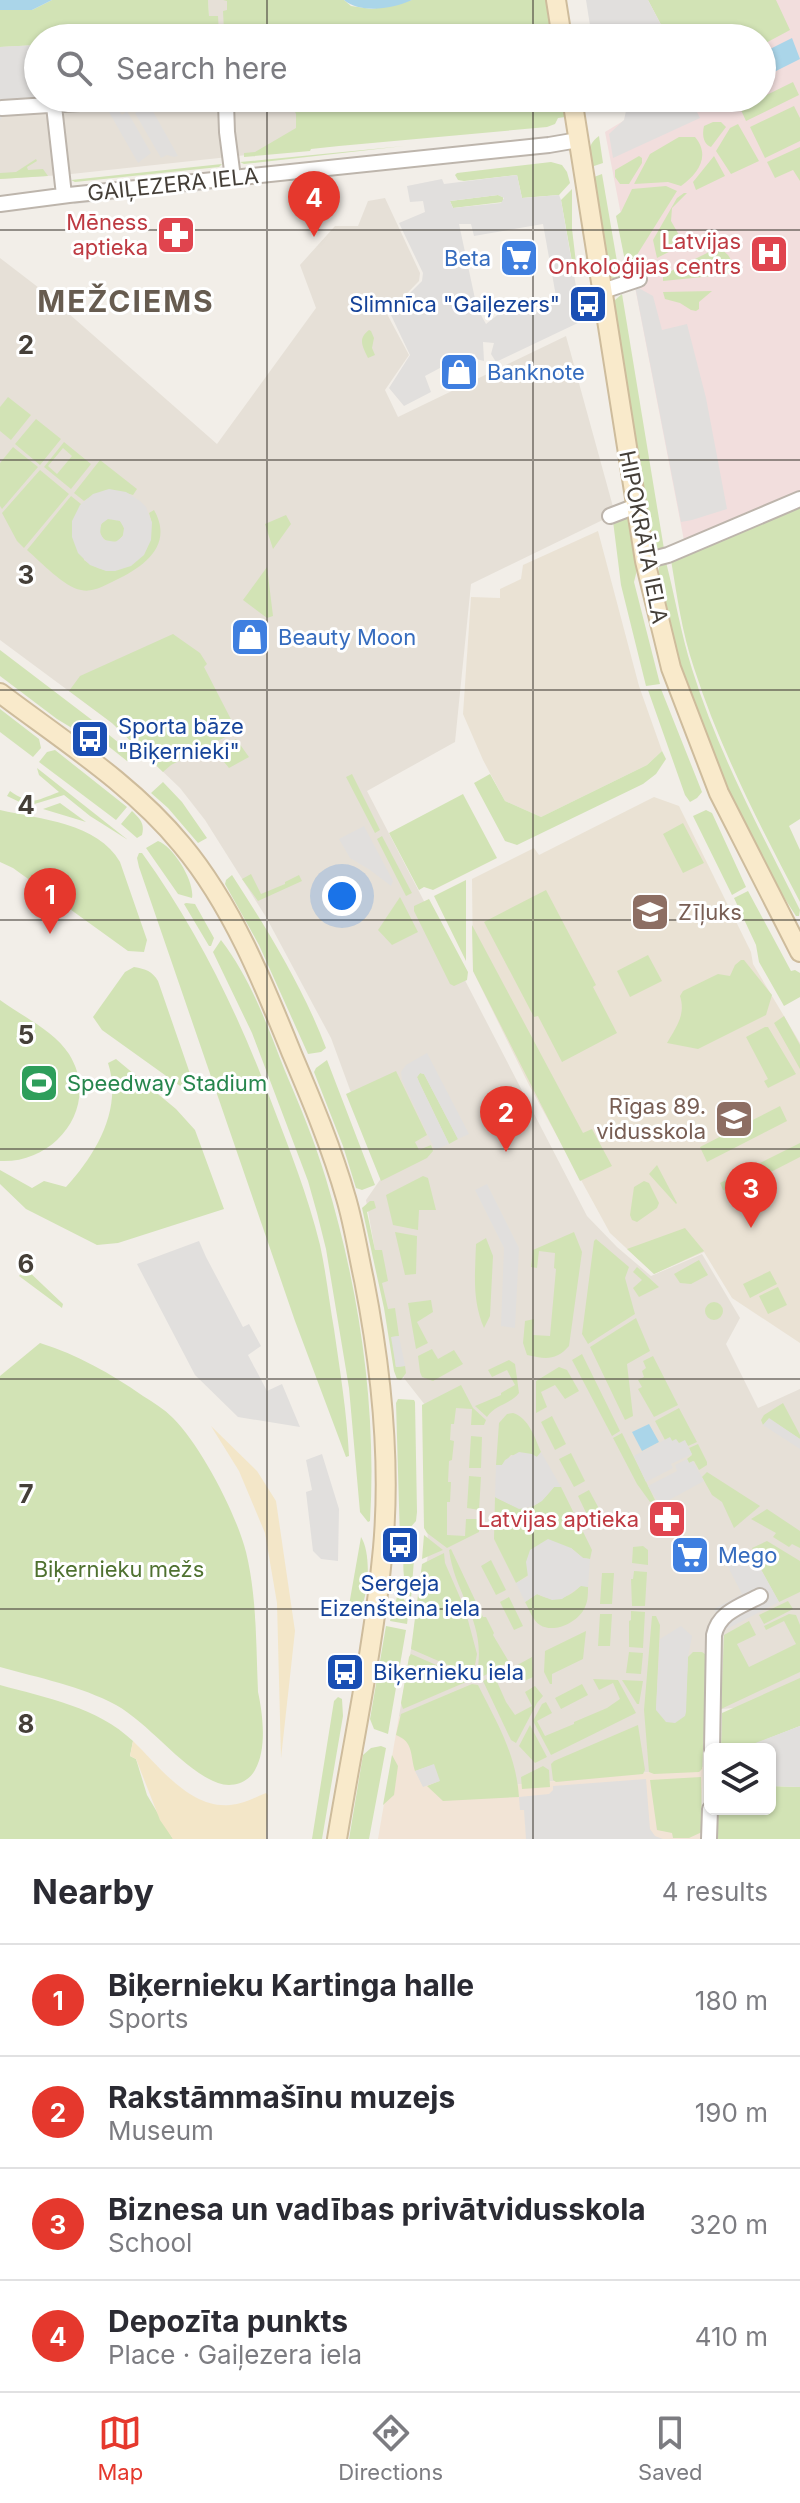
<!DOCTYPE html>
<meta charset="utf-8">
<style>
body{margin:0;font-family:Inter,sans-serif;background:#f2f2f3;color:#2b2b33}
.controls{position:absolute;right:24px;bottom:24px;display:grid;overflow:hidden;border-radius:12px;box-shadow:0 2px 6px #0004}
.controls button{width:72px;height:72px;display:grid;place-items:center;padding:0;border:0;border-bottom:2px solid #e1e1e2;background:#fff;color:#2b2b33;font:40px sans-serif}
.you{position:absolute;left:342px;top:896px;width:28px;height:28px;margin:-20px;border:6px solid #fff;border-radius:50%;background:#1a73e8;box-shadow:0 0 0 12px #1a73e833}
.badge{display:grid;place-items:center;width:52px;height:52px;border-radius:50%;background:#e5382d;color:#fff;font-size:26px;font-weight:700}
.pin{position:absolute;translate:-50% -66px;filter:drop-shadow(0 2px 4px #0008)}
.pin::after{content:'';position:absolute;top:42px;width:28px;height:24px;background:inherit;clip-path:polygon(0 0,100% 0,50% 100%)}
.list{margin:0;padding:0;list-style:none}
h2{display:flex;justify-content:space-between;align-items:center;height:104px;margin:0;padding:0 32px;font-size:34px}
h2 small{font-size:26px;font-weight:400;color:#7c7c81}
.list li{display:grid;grid-template-columns:52px 1fr auto;gap:24px;align-items:center;box-sizing:border-box;height:112px;padding:0 32px;border-top:2px solid #e1e1e2}
.list b{display:block;font-size:30px;white-space:nowrap}
.list p{margin:0;font-size:26px;white-space:nowrap;color:#7c7c81}
.list em{font-size:26px;font-style:normal;color:#7c7c81}
.icon{flex:none;width:44px;height:44px;fill:none;stroke:currentColor;stroke-width:2;stroke-linecap:round;stroke-linejoin:round}
.map{position:relative;flex:none;width:800px;height:1839px;overflow:hidden}
.search{position:absolute;background:#fff;box-shadow:0 2px 6px #0004;left:24px;right:24px;top:24px;height:88px;display:flex;align-items:center;gap:20px;box-sizing:border-box;padding:0 28px;border-radius:44px;color:#7c7c81;font-size:30px}
.sheet{height:552px;background:#fff}
nav{display:flex;justify-content:space-around;align-items:center;box-sizing:border-box;height:112px;border-top:2px solid #e1e1e2;background:#fff;font-size:22px;color:#7c7c81}
nav a{display:grid;justify-items:center;gap:4px}
nav .on{color:#e5382d}
.map>svg:first-child{display:block}
.residential{fill:#e6e0d7}
.commercial{fill:#f2e4d6}
.education{fill:#eae2d4}
.medical{fill:#f2dedd}
.green{fill:#d2e3b5;fill-rule:evenodd}
.sand{fill:#f3e6c8}
.parking{fill:#e1dfdd;fill-rule:evenodd}
.water{fill:#aad5e9}
.lines{fill:none;stroke-linecap:round;stroke-linejoin:round}
.street-casing{stroke:#bdb5ac;stroke-width:18}
.secondary-casing{stroke:#cebc9c;stroke-width:22}
.street{stroke:#fff;stroke-width:14}
.secondary{stroke:#f9eacb;stroke-width:18}
.grid{fill:none;stroke:#453f38;stroke-width:2;stroke-opacity:0.55}
.labels{text-anchor:middle;dominant-baseline:central;stroke-width:6;stroke-linejoin:round;paint-order:stroke}
.street-label{font-size:22px;fill:#453f38;stroke:#fff}
.health-label{font-size:22px;fill:#be3a42;stroke:#fff;text-anchor:end}
.shop-label{font-size:22px;fill:#366cbe;stroke:#fff;text-anchor:start}
.transit-label{font-size:22px;fill:#164399;stroke:#fff;text-anchor:start}
.education-label{font-size:22px;fill:#785e54;stroke:#fff;text-anchor:start}
.leisure-label{font-size:22px;fill:#27864d;stroke:#fff;text-anchor:start}
.park-label{font-size:22px;fill:#4f7130;stroke:#fff}
.district-label{font-size:30px;font-weight:bold;letter-spacing:2px;fill:#675c50;stroke:#fff}
.grid-label{font-size:26px;text-anchor:middle;font-weight:bold;fill:#453f38;stroke:#fff;stroke-width:6;stroke-linejoin:round;paint-order:stroke}
</style>
<div class="map">
<svg width="800" height="1839" viewBox="0 0 800 1839">
<rect width="100%" height="100%" fill="#f2eee8"/>
<path class="residential" d="M208,0H227V11H224V31H229V38H95L218,33L217,16H209Z
M38,45V98H296L302,149L62,175L0,179V47Z
M385,198L420,273L419,281L387,314L409,355L385,390L398,417L566,336L615,514L471,584L455,742L367,791L587,1216L617,1247L651,1276L702,1254L740,1318L726,1344L758,1408L800,1389V1701L704,1711L703,1767L450,1791L399,1716L428,1555L425,1405L396,1368L366,1200L382,1177L331,1038L266,917L205,820L180,788L112,723L0,640V258L43,291L217,444L316,308L300,265L335,226H358L368,201Z"/>
<path class="commercial" d="M399,1716L450,1791L703,1767L700,1839H378Z"/>
<path class="education" d="M598,531L639,686L662,751L647,765L541,817L505,801L483,760L463,714L471,597L500,598V589L521,579L523,565Z
M654,797L679,806L751,952L753,964L800,1043V1343L732,1298L704,1252L654,1274L610,1233L528,1083L473,971L472,879L534,848L539,855Z"/>
<path class="medical" d="M648,0H800V507L687,556L605,132L661,98H762V38H668Z"/>
<path class="green" d="M52,0H208L209,16H218L219,33L138,38H38V45L0,47V10H32Z
M223,0H344L351,6L372,9L412,0H547L553,38H229V31H224L223,11L227,10V1Z
M648,0H776L790,30L762,45V38H668Z
M793,82L799,95L746,121L740,108Z
M292,98H562L565,117L558,118L555,124L547,127L339,146L311,149L310,151L244,157V153L255,152L296,128V114L292,105L295,103Z
M794,106L800,118V141L765,158L750,127Z
M713,122H721L726,127L711,147C703,144 702,134 704,126Z
M738,124L759,161L731,174L716,151L730,128Z
M599,136L603,163L591,167C589,154 587,144 599,136Z
M679,137H695C711,156 698,174 681,186L668,182L634,184L650,154Z
M404,146L244,164L240,162Z
M800,147V181L793,170L775,178L767,162Z
M639,156L642,158V163L629,184H620L615,177V170Z
M714,156L725,176L696,190L693,182Z
M36,159L37,161L27,167L28,170L43,169L48,176L0,179V173L16,172Z
M551,162L562,165L567,172L570,183L559,195L522,198L517,175L464,181L458,180L455,175L457,173Z
M222,164L219,167L75,182L71,180Z
M602,174L620,279L615,281L609,276L594,177Z
M666,186L677,191L630,266L625,261L616,216L621,212L632,189Z
M572,189V229L577,271L574,273L561,200Z
M684,193H687L672,208L671,221L679,235L694,239L657,258L653,240L677,198Z
M498,195L503,197V202L453,208L450,201Z
M719,247L728,255L735,266L731,273L723,275L663,281V275Z
M712,291L699,302V309L696,311L691,310L680,303L665,299L663,292Z
M622,294L664,549L662,550H657L651,544L614,307L615,300Z
M369,330L371,331L374,338L372,348L375,355L368,358C363,347 357,339 369,330Z
M8,397L31,415L11,440L0,431V407Z
M36,419L61,439L40,465L15,444Z
M64,442L91,464L71,489L44,467ZM63,448L72,456L57,474L48,466Z
M13,447L38,467L2,509L0,506V463Z
M100,460L137,489L133,495C119,489 96,491 84,501L74,493Z
M40,470L69,494L24,548L17,541L2,513Z
M71,496L81,504L84,560C94,567 103,571 115,571L152,523L149,513L154,510C174,545 144,567 116,580C105,585 93,593 81,590C64,587 41,562 27,550Z
M800,507V819L789,826L800,850V902C760,826 720,749 694,668C682,633 677,596 671,560L687,555Z
M286,515L291,524L273,549L265,524Z
M623,516L629,519L638,566L634,582L660,684L646,686L621,585L613,521Z
M100 530a12 12 0 1 1 24 0a12 12 0 1 1-24 0Z
M666,562C675,597 681,634 692,669C718,753 761,832 800,910L799,916H796C753,851 713,769 688,695C675,656 667,615 658,575L659,567Z
M267,567L273,616L267,618L243,600Z
M173,634L200,653L207,664L204,667L237,731L171,765L163,772L112,723L69,691L80,676Z
M0,650L92,720L85,736L57,719L0,676Z
M661,689L702,792L697,798L690,802L685,795L648,690Z
M0,709L39,739L41,748L33,757L0,732Z
M98,726L140,760L127,761L98,738L95,734Z
M236,739L249,757L229,768L215,751Z
M55,750L127,807L116,820L39,762L47,752Z
M662,751L666,759L656,774L643,784L517,845L505,841L474,783L490,774L505,801L541,817L647,765Z
M37,768L128,840L90,816L64,795L28,806L7,796L10,791C32,806 35,801 59,792L39,775Z
M352,774L380,830L375,833L346,777Z
M163,782L182,802L207,838L198,843L168,808L151,793Z
M463,794L497,858L433,890L424,887L419,890L389,833Z
M60,803L86,822L43,809Z
M0,810C40,819 98,823 120,862L147,940L144,952L128,951L13,868L0,862Z
M706,810L712,813L746,887L732,895L693,816Z
M132,811C140,819 145,823 142,835L137,838L121,824Z
M683,823L704,863L683,873L663,834Z
M382,836L412,893L406,896L377,839Z
M158,841C174,847 195,882 192,898L178,894L146,848Z
M139,853H142C197,929 238,1013 271,1101C289,1148 308,1196 320,1245C326,1272 329,1301 334,1329C340,1371 347,1413 349,1456L346,1457L295,1321L139,867L137,858Z
M251,874L261,894L285,884V882L299,875L302,881L258,901L242,879Z
M232,875C267,929 303,987 326,1048L321,1052L308,1054L259,945L225,884L226,880Z
M466,880V961L434,896Z
M546,890L596,985L593,987L617,1033L562,1062L538,1016L534,1017L484,922Z
M748,891L791,971L795,970L800,973V997L784,1006L759,962L756,945L734,898Z
M400,897L418,932L392,945L378,930Z
M429,899L468,972L467,980L454,986L450,984L414,911V906Z
M186,903L195,904L214,938L211,946H209L184,904Z
M472,925L583,1133L592,1129L612,1166L580,1181L473,971Z
M221,940C251,979 267,1025 285,1071C300,1106 315,1142 326,1179C359,1289 377,1406 370,1521L368,1522L360,1512L349,1388L326,1249L317,1213L308,1181L252,1033L213,952Z
M648,955L662,981L630,997L617,971Z
M741,960H744L772,995L766,1015L698,1049L667,1043C676,1027 686,1015 680,996L683,991L718,974L730,976L735,965Z
M134,967C146,969 152,971 158,981L196,1091L190,1093L102,1030L93,1017L125,972Z
M0,1000C22,1016 54,1031 69,1054C101,1105 56,1164 0,1161Z
M784,1016L800,1045V1069L774,1023Z
M765,1027H768L796,1074L768,1088L764,1081L768,1079L746,1037Z
M116,1059L176,1109L195,1130L224,1209L118,1243L97,1245L26,1209L0,1184V1170L32,1188L44,1181L66,1187C96,1154 123,1109 108,1063Z
M327,1060L375,1185L362,1190L356,1188L343,1146L314,1072L316,1068Z
M396,1071L427,1135L415,1142L419,1150L431,1145L433,1151L427,1158L381,1181L346,1094Z
M420,1073L424,1074L458,1139L449,1144L419,1082L417,1077Z
M780,1106L787,1121L707,1162L700,1147Z
M800,1143V1157L732,1192L723,1190L720,1183Z
M657,1165L677,1203L676,1204L649,1174Z
M423,1176L428,1178L436,1210H419L418,1230L393,1225L386,1195Z
M644,1181L649,1183L659,1203L657,1208L637,1222L632,1220L630,1215L634,1187Z
M370,1201H374L376,1208L367,1212L375,1250H382L388,1281L382,1283L388,1309L395,1308L399,1336L392,1337L396,1367L405,1366L406,1373L401,1380L397,1379L394,1371L384,1308L362,1208Z
M685,1228L704,1251L654,1274L627,1249Z
M395,1232L417,1236L416,1274L405,1275Z
M574,1232L582,1252L569,1346C556,1361 545,1359 527,1355L523,1343L525,1321L534,1319L533,1335L550,1336L556,1269L554,1268L555,1253L539,1251L537,1268L531,1267L533,1250Z
M486,1238L493,1256L490,1316L484,1328C472,1300 475,1274 476,1244Z
M596,1239L629,1267L625,1278L635,1314L588,1344L582,1334L594,1241Z
M699,1260L708,1275L691,1284L680,1283L674,1274Z
M637,1267L659,1287L639,1297L633,1288L642,1280L633,1272Z
M25,1268L63,1304L62,1308L19,1276Z
M770,1271L777,1284L750,1298L743,1284Z
M778,1287L787,1305L768,1314L759,1296Z
M431,1300L433,1312L417,1322L428,1343L416,1349L408,1303Z
M705 1311a9 9 0 1 1 18 0a9 9 0 1 1-18 0Z
M636,1318L650,1351L627,1364L633,1416L625,1420L590,1347Z
M40,1343C78,1355 110,1373 143,1396C153,1402 164,1409 173,1418C201,1446 236,1513 246,1552C257,1597 256,1646 258,1692C263,1715 267,1749 255,1770C248,1783 232,1788 218,1783C184,1771 150,1724 116,1705C81,1686 39,1678 0,1667V1376Z
M432,1349L438,1359L454,1350L463,1364L433,1381L422,1377L420,1372L418,1356Z
M582,1354L620,1431L612,1436L572,1360Z
M653,1356L678,1405L654,1417L638,1389L642,1387L638,1380L644,1377L642,1371L646,1368L643,1361Z
M509,1360L515,1364L519,1393C511,1404 494,1405 487,1417L475,1406L501,1395V1393L515,1385L507,1370L492,1377L488,1370Z
M559,1367L567,1370L579,1391L565,1399L555,1385L541,1392L547,1407L536,1413V1381Z
M461,1385L473,1408L486,1420L484,1425H471L472,1409L456,1408L454,1424H451L450,1440L454,1441L452,1460L449,1461L448,1482H451L450,1502H447V1535L465,1536L466,1519H479V1532L447,1548L427,1533L424,1528L422,1405Z
M398,1399L414,1400L415,1402L417,1512L416,1521L400,1539L396,1403Z
M783,1403L800,1435V1439L769,1419L763,1425L761,1420L764,1415Z
M679,1408L697,1442L688,1446L685,1441L679,1444L672,1441L670,1438L665,1440L655,1421Z
M513,1413C529,1418 535,1438 541,1452L537,1457L511,1455L502,1465H496L499,1423L507,1414Z
M552,1416L566,1444L555,1450L541,1422Z
M622,1433L655,1500L650,1502L637,1484L613,1438Z
M471,1436L482,1437L481,1468H469Z
M698,1444L707,1462V1465L699,1470L694,1461L689,1463L687,1459L692,1455L689,1448Z
M571,1453L585,1481L574,1487L559,1459Z
M707,1472L760,1506L734,1528L722,1502L712,1495L702,1477Z
M469,1476L481,1477L479,1510L467,1508Z
M554,1487H561L592,1550L590,1559L583,1558L571,1548L516,1583L494,1539L495,1497C524,1512 531,1515 554,1487Z
M589,1490L604,1518L592,1525L578,1496Z
M767,1509L800,1531V1548L792,1544L789,1547L773,1537L776,1533L751,1519Z
M416,1533L411,1599C401,1578 399,1550 416,1533Z
M424,1535L443,1550L422,1559Z
M361,1537C372,1554 369,1600 357,1616L348,1611Z
M767,1541L800,1561V1592L779,1602L758,1564L760,1562L752,1548Z
M643,1546L648,1550V1565L632,1563L633,1547Z
M451,1549L483,1617H486L494,1633L493,1635L509,1662L480,1678L477,1673C487,1621 455,1596 449,1550Z
M444,1553L445,1563L465,1609L477,1654L473,1676L411,1649L422,1564Z
M491,1560L506,1590L496,1595L481,1566Z
M634,1571L647,1572L645,1606H632L631,1579H633Z
M602,1573H614L612,1604H600Z
M581,1585L588,1587C588,1594 588,1601 585,1607C579,1622 554,1634 540,1625C533,1621 529,1609 525,1602L537,1594C553,1603 569,1599 581,1585Z
M399,1590L409,1609L407,1624L390,1621Z
M509,1597L523,1626L514,1630L500,1602Z
M788,1601L793,1609L764,1624L759,1615Z
M631,1611L645,1612L643,1648L629,1647V1621L631,1620Z
M600,1614H612L610,1646H598Z
M789,1614L796,1615L800,1625V1672L721,1709L724,1635L749,1621L756,1635L737,1644L749,1667L796,1644L784,1621L766,1630L764,1626Z
M652,1616H656L660,1625L656,1710L685,1715L688,1657L693,1652H702L708,1656L702,1769L699,1772L654,1774L649,1772L644,1710Z
M386,1626L406,1630L388,1734L374,1729L370,1719Z
M586,1631L583,1659L552,1674V1684H550L544,1672L545,1651Z
M629,1652L643,1653L641,1674L626,1673Z
M411,1654L464,1677L466,1682L403,1709L401,1703L409,1657Z
M532,1657L533,1677L520,1683L512,1668Z
M494,1675L506,1702L515,1715L532,1706L525,1692L535,1686L543,1696L537,1703L516,1743L511,1740L483,1681Z
M800,1678V1726L742,1749H721L722,1713Z
M593,1679L618,1680L636,1713L551,1755L533,1721L542,1704L546,1702L552,1713L537,1721L545,1736L574,1724V1722L607,1708L620,1699L613,1683L599,1690Z
M622,1680L643,1681L639,1704H637Z
M472,1684L478,1685C498,1725 516,1754 519,1797L443,1801L427,1786L439,1781L433,1765L415,1771C410,1755 414,1742 396,1735L401,1714Z
M582,1684L588,1695L561,1709L555,1698Z
M0,1685C47,1698 97,1707 133,1741L130,1756L136,1759L147,1795L173,1839H0Z
M338,1697L342,1699L343,1716L322,1839H312L334,1701Z
M530,1725L547,1757L535,1763L519,1746Z
M638,1725L645,1770L643,1774L556,1782L553,1780L551,1764L554,1761Z
M381,1746L386,1748L369,1839H349L363,1755L371,1748Z
M392,1755L398,1766L394,1795L383,1805Z
M543,1766L549,1770L550,1787L522,1789L521,1777Z
M701,1777L702,1832L689,1838H673L672,1833L657,1830L650,1780Z
M770,1786L800,1787V1839H717L718,1809H770Z"/>
<path class="sand" d="M211,1426L257,1471L276,1501L295,1631L281,1758L277,1603L265,1533L239,1471Z
M133,1741C159,1766 190,1809 230,1805C243,1804 254,1798 266,1793L268,1795L266,1839H173L160,1820L136,1759L130,1756Z"/>
<path class="parking" d="M586,0H648L668,38H592Z
M38,45V98H189L155,102L150,106L178,156L174,157L167,155L161,158L135,113L141,110L138,104H127L119,111L122,115L127,111L151,153L138,163L105,105L63,110L61,116L63,117L68,155L65,158L55,160L52,156L53,134L48,129V121L51,118L48,113H4L0,121V47Z
M622,98H690L700,118L613,158L609,134L624,120L626,111Z
M517,175L522,198L559,195L561,200L582,321L496,362L491,354L494,343L483,342L484,361L476,359L475,354L468,353L425,376L431,392L404,406L389,388L410,355L390,313L422,281L423,273L399,223L425,212L423,201L410,202L407,186L442,179L444,184ZM498,195L504,198L501,203L453,208L450,201ZM459,224H471L474,236L543,224L557,302L500,313L486,324L477,308Z
M229,184V188L74,204V200Z
M635,286L653,296L662,330L687,324L706,398L727,509L692,520L681,522Z
M109,489L126,492L140,501L146,507L152,523L151,540L144,555L131,566L115,571H106L90,565L78,553L72,537V521L80,505L93,494ZM108,519L120,521L124,528L123,536L116,542L104,540L100,533L101,524Z
M364,826L393,881L391,886L370,870L350,858L339,839Z
M427,1053L469,1134L458,1139L424,1074L420,1073L417,1077L419,1082L449,1144L435,1150L402,1080L401,1072L406,1065Z
M487,1184L519,1248L515,1328L501,1326L504,1248L475,1190Z
M199,1241L206,1257L243,1327L249,1324L261,1346L248,1355L267,1391L282,1384L300,1427L238,1417L195,1375L137,1264Z
M399,1336L405,1366L396,1367L391,1337Z
M769,1418L800,1439V1449L763,1425Z
M670,1437L672,1441L676,1439L679,1443L685,1440L692,1454L671,1464L673,1468L646,1482L634,1456Z
M519,1452L532,1454L537,1457L541,1452L561,1487H554L542,1501L531,1507L519,1509L495,1497L496,1465H502L505,1460Z
M322,1454L339,1509L338,1561L321,1559L313,1551L306,1492L312,1490L306,1460Z
M687,1459L689,1463L693,1461L704,1481L660,1505L648,1486L677,1471L675,1465Z
M548,1539L571,1548L583,1558L590,1559L588,1587L581,1586L562,1599L552,1600L537,1594L525,1602L516,1583L528,1577L526,1562L530,1550Z
M750,1550L779,1602L725,1630L714,1609L742,1594L726,1563Z
M681,1626L692,1636L688,1657L686,1712L685,1716L675,1723L666,1722L656,1710L660,1639Z
M800,1726V1787L770,1786V1749L742,1748Z
M434,1764L440,1781L423,1787L415,1771Z
M646,1779L650,1829L655,1836L663,1839H526L524,1810H520L519,1797L549,1794L553,1790V1786Z"/>
<path class="water" d="M0,0H52L32,10H0Z
M344,0H412C392,9 361,14 344,0Z
M792,38L800,59L762,78V53Z
M649,1424L659,1442L642,1451L632,1432Z"/>
<g class="lines">
<g class="street-casing">
<path id="street" d="M220,98L226,103L227,132L233,178
M54,106L64,195
M2,108L158,98
M0,204L69,195L549,145L578,140
M603,291L639,279
M610,516L636,506
M645,561L668,555L800,499
M712,1749L714,1635C719,1612 741,1606 760,1596
M709,1839L710,1809"/>
</g>
<g class="secondary-casing">
<path id="secondary" d="M556,0L562,38
M572,98L645,561L671,668L719,793L800,952
M0,693C62,740 132,784 182,845C232,905 263,982 292,1054C312,1101 332,1149 346,1198C354,1225 358,1253 364,1280C381,1367 391,1458 383,1548C374,1645 353,1742 337,1839"/>
</g>
<use href="#street" class="street"/>
<use href="#secondary" class="secondary"/>
</g>
<path class="grid" d="M267,0V38M533,0V38M267,98V1839M533,98V1839M0,230H800M0,460H800M0,690H800M0,920H800M0,1149H800M0,1379H800M0,1609H800"/>
<defs>
<g id="pharmacy-square" transform="scale(2)"><rect x="-9" y="-9" width="18" height="18" rx="4" fill="#e0444e" stroke="#fff"/><path d="M-2-6h4v4h4v4h-4v4h-4v-4h-4v-4h4Z" fill="#fff"/></g>
<g id="hospital-square" transform="scale(2)"><rect x="-9" y="-9" width="18" height="18" rx="4" fill="#e0444e" stroke="#fff"/><path d="M-5-5h3v3.5h4V-5h3V5h-3V1.5h-4V5h-3Z" fill="#fff"/></g>
<g id="supermarket-square" transform="scale(2)"><rect x="-9" y="-9" width="18" height="18" rx="4" fill="#3f7fe0" stroke="#fff"/><path d="M-6-5.5h2.5l.6 2H6L4.5 2H-2.5L-4.4-4H-6ZM-1.5 3.2a1.3 1.3 0 1 0 .1 0ZM3 3.2a1.3 1.3 0 1 0 .1 0Z" fill="#fff"/></g>
<g id="bus-square" transform="scale(2)"><rect x="-9" y="-9" width="18" height="18" rx="4" fill="#1a4fb4" stroke="#fff"/><path d="M-5-6H5V4H4V6H2V4H-2V6H-4V4H-5ZM-3.5-4V0h7V-4ZM-3.5 1.2v1.5H-2V1.2ZM2 1.2v1.5H3.5V1.2Z" fill="#fff"/></g>
<g id="shop-square" transform="scale(2)"><rect x="-9" y="-9" width="18" height="18" rx="4" fill="#3f7fe0" stroke="#fff"/><path d="M-5-2.5h2.3a2.7 3.5 0 0 1 5.4 0H5L5.5 6h-11ZM-1.5-2.5h3a1.5 2.3 0 0 0-3 0Z" fill="#fff"/></g>
<g id="school-square" transform="scale(2)"><rect x="-9" y="-9" width="18" height="18" rx="4" fill="#8d6e63" stroke="#fff"/><path d="M0-5L7-2L0 1L-7-2ZM-4 1L0 2.5L4 1V4Q0 6-4 4Z" fill="#fff"/></g>
<g id="stadium-square" transform="scale(2)"><rect x="-9" y="-9" width="18" height="18" rx="4" fill="#2e9e5b" stroke="#fff"/><path d="M0-5a6.5 5 0 1 0 0 10a6.5 5 0 1 0 0-10ZM-3.5-1.8h7v3.6h-7Z" fill="#fff"/></g>
</defs>
<g fill-rule="evenodd">
<use href="#pharmacy-square" x="176" y="235"/>
<use href="#hospital-square" x="769" y="254"/>
<use href="#supermarket-square" x="519" y="258"/>
<use href="#bus-square" x="588" y="304"/>
<use href="#shop-square" x="459" y="372"/>
<use href="#shop-square" x="250" y="637"/>
<use href="#bus-square" x="90" y="739"/>
<use href="#school-square" x="650" y="912"/>
<use href="#stadium-square" x="39" y="1083"/>
<use href="#school-square" x="734" y="1119"/>
<use href="#pharmacy-square" x="667" y="1519"/>
<use href="#bus-square" x="400" y="1545"/>
<use href="#supermarket-square" x="690" y="1555"/>
<use href="#bus-square" x="345" y="1672"/>
</g>
<g class="labels">
<g class="street-label">
<text transform="translate(173 184) rotate(-6)">GAIĻEZERA IELA</text>
<text transform="translate(644 537) rotate(79)">HIPOKRĀTA IELA</text>
</g>
<g class="health-label">
<text x="148" y="222">Mēness<tspan x="148" dy="25">aptieka</tspan></text>
<text x="741" y="241">Latvijas<tspan x="741" dy="25">Onkoloģijas centrs</tspan></text>
<text x="639" y="1519">Latvijas aptieka</text>
</g>
<g class="shop-label">
<text x="491" y="258" text-anchor="end">Beta</text>
<text x="487" y="372">Banknote</text>
<text x="278" y="637">Beauty Moon</text>
<text x="718" y="1555">Mego</text>
</g>
<g class="transit-label">
<text x="560" y="304" text-anchor="end">Slimnīca "Gaiļezers"</text>
<text x="118" y="726">Sporta bāze<tspan x="118" dy="25">"Biķernieki"</tspan></text>
<text x="400" y="1583" text-anchor="middle">Sergeja<tspan x="400" dy="25">Eizenšteina iela</tspan></text>
<text x="373" y="1672">Biķernieku iela</text>
</g>
<g class="education-label">
<text x="678" y="912">Zīļuks</text>
<text x="706" y="1106" text-anchor="end">Rīgas 89.<tspan x="706" dy="25">vidusskola</tspan></text>
</g>
<g class="leisure-label">
<text x="67" y="1083">Speedway Stadium</text>
</g>
<g class="park-label">
<text x="119" y="1569">Biķernieku mežs</text>
</g>
<g class="district-label">
<text x="126" y="301">MEŽCIEMS</text>
</g>
</g>
<g class="grid-label">
<text x="26" y="354">2</text>
<text x="26" y="584">3</text>
<text x="26" y="814">4</text>
<text x="26" y="1044">5</text>
<text x="26" y="1273">6</text>
<text x="26" y="1503">7</text>
<text x="26" y="1733">8</text>
</g>
</svg>
<div class="controls">
<button><svg class="icon" aria-label="layers" viewBox="0 0 24 24"><path d="M12 4l9 5-9 5-9-5zM3 14l9 5 9-5"/></svg></button>
</div>
<div class="you"></div>
<div class="pin badge" style="left:50px;top:934px">1</div>
<div class="pin badge" style="left:506px;top:1152px">2</div>
<div class="pin badge" style="left:751px;top:1228px">3</div>
<div class="pin badge" style="left:314px;top:237px">4</div>
<div class="search"><svg class="icon" aria-label="search" viewBox="0 0 24 24"><circle cx="10" cy="10" r="6"/><path d="M15 15l6 6"/></svg>Search here</div>
</div>
<section class="sheet">
<h2>Nearby<small>4 results</small></h2>
<ul class="list">
<li><span class="badge">1</span><div><b>Biķernieku Kartinga halle</b><p>Sports</p></div><em>180 m</em></li>
<li><span class="badge">2</span><div><b>Rakstāmmašīnu muzejs</b><p>Museum</p></div><em>190 m</em></li>
<li><span class="badge">3</span><div><b>Biznesa un vadības privātvidusskola</b><p>School</p></div><em>320 m</em></li>
<li><span class="badge">4</span><div><b>Depozīta punkts</b><p>Place · Gaiļezera iela</p></div><em>410 m</em></li>
</ul>
</section>
<nav>
<a class="on"><svg class="icon" aria-label="map" viewBox="0 0 24 24"><path d="M3 6l6-2 6 2 6-2v14l-6 2-6-2-6 2zM9 4v14M15 6v14"/></svg>Map</a>
<a><svg class="icon" aria-label="directions" viewBox="0 0 24 24"><path d="M12 3l9 9-9 9-9-9zM9 14v-3h6M13 9l2 2-2 2"/></svg>Directions</a>
<a><svg class="icon" aria-label="saved" viewBox="0 0 24 24"><path d="M7 4h10v16l-5-4-5 4z"/></svg>Saved</a>
</nav>
